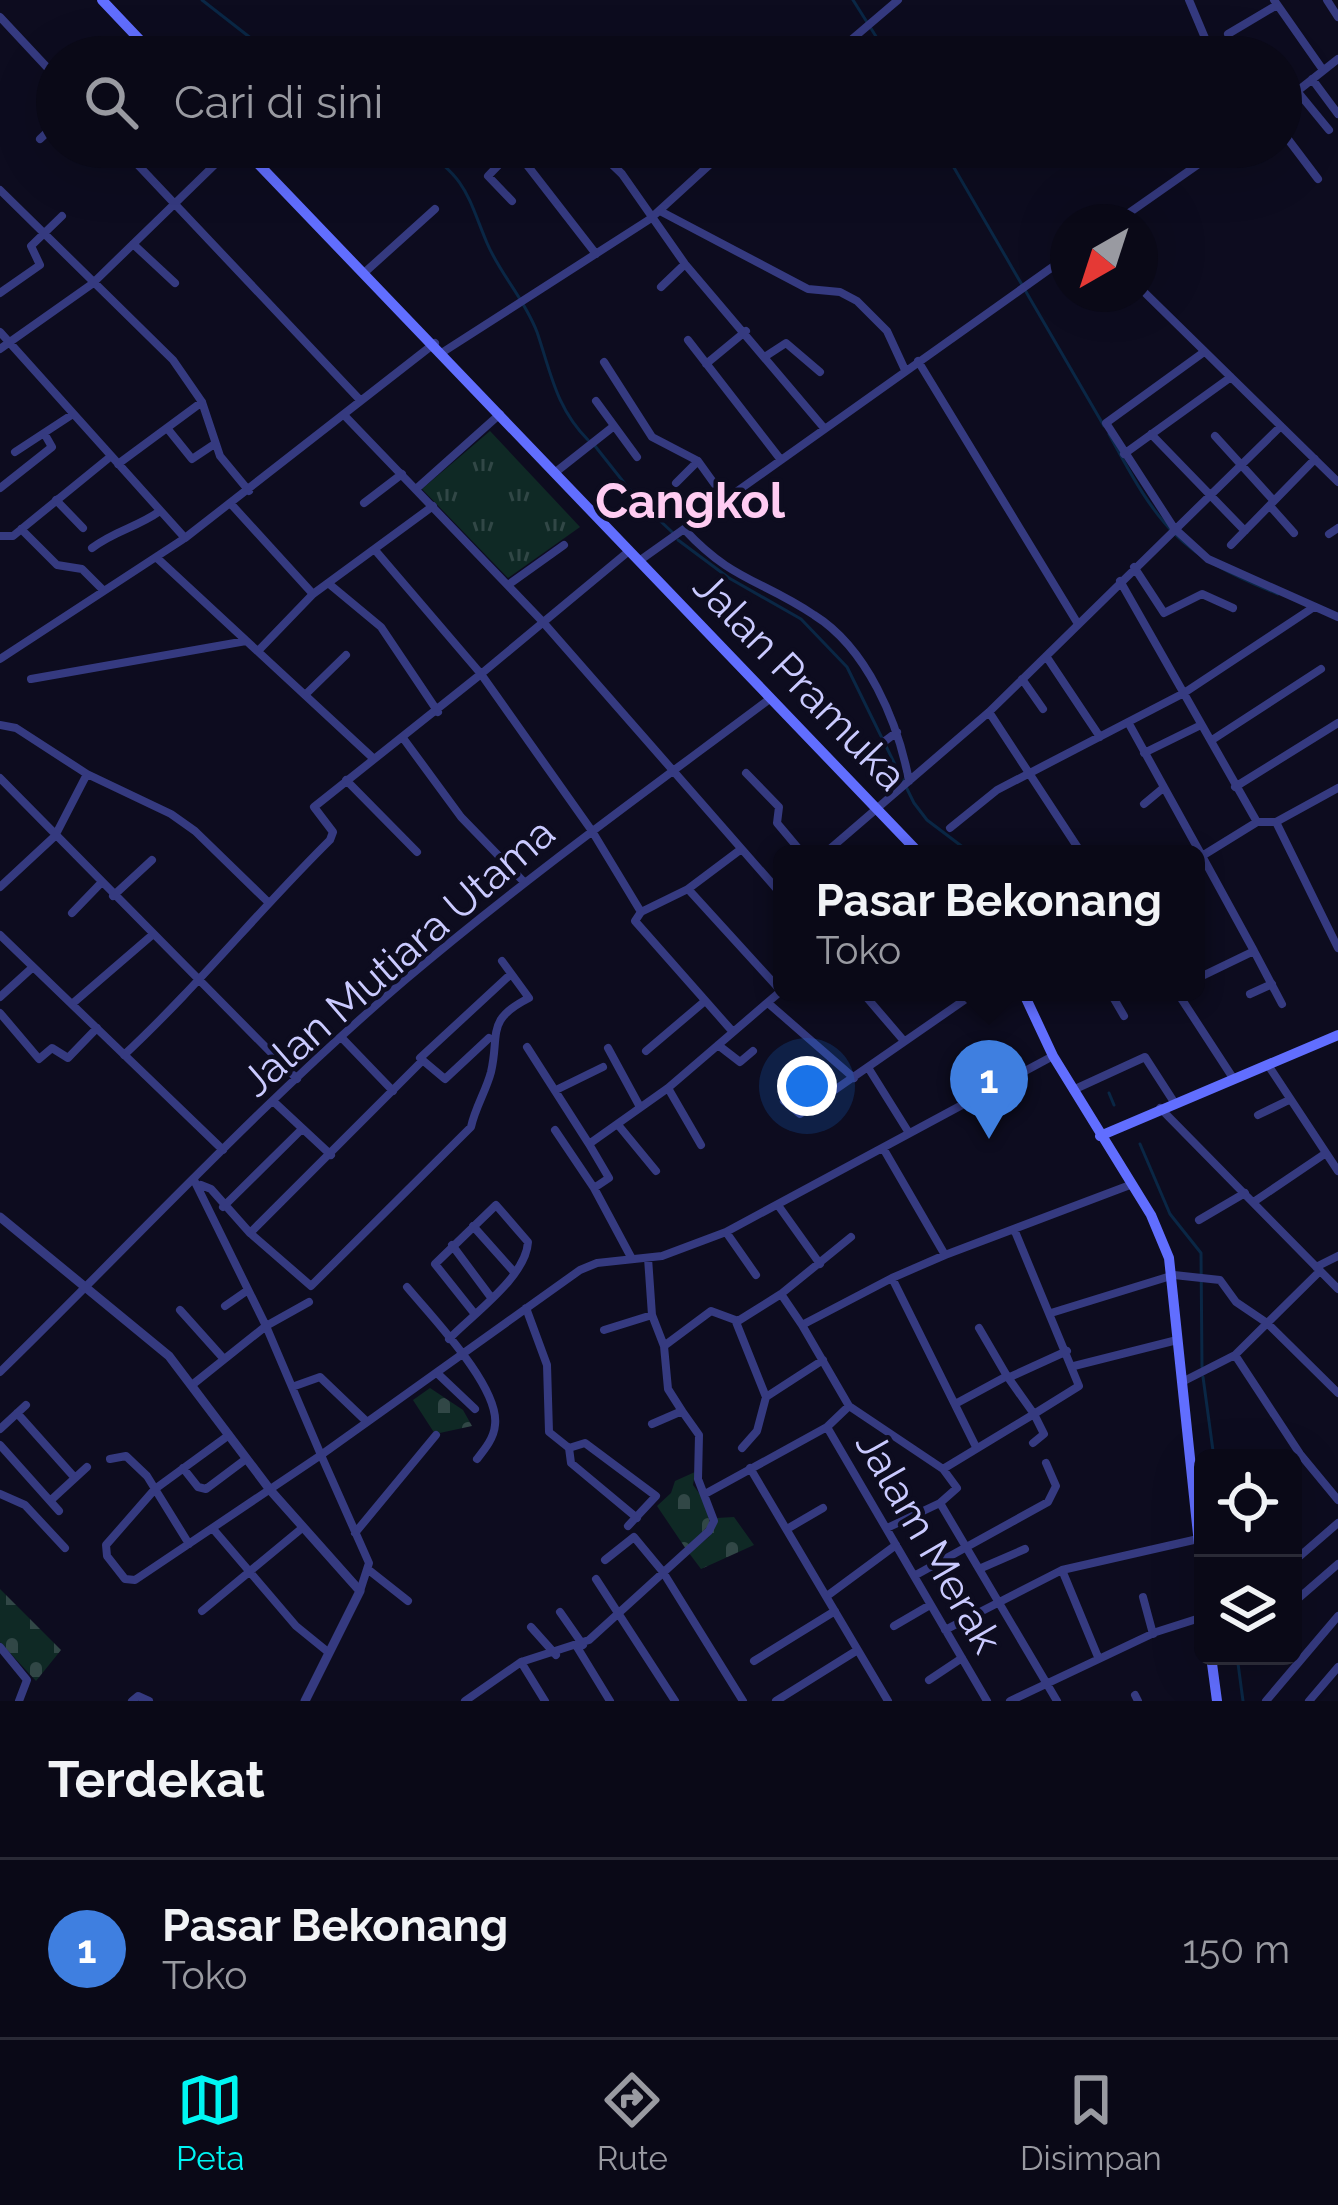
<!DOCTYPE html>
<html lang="id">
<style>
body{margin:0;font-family:Raleway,sans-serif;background:#131220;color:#f1f3f6}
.controls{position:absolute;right:36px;bottom:36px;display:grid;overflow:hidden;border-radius:18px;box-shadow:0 12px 48px #0002}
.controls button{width:108px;height:108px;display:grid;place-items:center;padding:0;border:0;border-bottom:3px solid #2a2a36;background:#0a0917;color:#f1f3f6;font:60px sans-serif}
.compass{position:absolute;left:1050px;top:204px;width:108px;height:108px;border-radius:50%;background:#0a0917;box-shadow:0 12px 48px #0002;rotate:219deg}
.you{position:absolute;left:807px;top:1086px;width:42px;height:42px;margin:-30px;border:9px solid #fff;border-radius:50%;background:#1a73e8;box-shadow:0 0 0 18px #1a73e833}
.badge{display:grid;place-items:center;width:78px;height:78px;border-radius:50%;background:#00f5f3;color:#fff;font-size:39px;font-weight:700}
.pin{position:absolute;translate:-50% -99px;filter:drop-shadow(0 3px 6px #0008)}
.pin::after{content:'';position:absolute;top:63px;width:42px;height:36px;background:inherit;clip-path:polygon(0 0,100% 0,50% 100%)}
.popup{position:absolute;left:773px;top:845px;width:432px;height:156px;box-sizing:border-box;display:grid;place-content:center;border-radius:18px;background:#0a0917;filter:drop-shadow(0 3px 9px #0005);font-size:39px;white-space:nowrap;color:#999aa1}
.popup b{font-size:45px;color:#f1f3f6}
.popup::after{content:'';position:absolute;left:50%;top:100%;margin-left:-24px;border:24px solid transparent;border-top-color:#0a0917}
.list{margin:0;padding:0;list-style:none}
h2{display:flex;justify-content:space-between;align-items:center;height:156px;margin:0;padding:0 48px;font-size:51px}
h2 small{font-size:39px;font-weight:400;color:#999aa1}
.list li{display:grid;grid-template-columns:78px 1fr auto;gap:36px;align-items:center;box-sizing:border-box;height:180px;padding:0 48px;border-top:3px solid #2a2a36}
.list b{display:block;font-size:45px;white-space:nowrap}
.list p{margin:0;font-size:39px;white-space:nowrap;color:#999aa1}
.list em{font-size:39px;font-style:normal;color:#999aa1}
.icon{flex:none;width:66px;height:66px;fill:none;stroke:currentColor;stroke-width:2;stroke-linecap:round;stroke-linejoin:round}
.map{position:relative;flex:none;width:1338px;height:1701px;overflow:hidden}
.search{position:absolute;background:#0a0917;box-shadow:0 12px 48px #0002;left:36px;right:36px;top:36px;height:132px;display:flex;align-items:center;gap:30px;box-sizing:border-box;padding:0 42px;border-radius:66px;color:#999aa1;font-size:45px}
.sheet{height:336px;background:#0a0917}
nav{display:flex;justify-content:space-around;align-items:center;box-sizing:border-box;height:168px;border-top:3px solid #2a2a36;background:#0a0917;font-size:33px;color:#999aa1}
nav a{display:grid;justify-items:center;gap:6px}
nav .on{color:#00f5f3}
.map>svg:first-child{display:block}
.grass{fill:url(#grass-tufts)}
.cemetery{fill:url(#cemetery-stones)}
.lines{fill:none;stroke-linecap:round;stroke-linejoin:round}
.stream{stroke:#0a2745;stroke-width:3}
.minor{stroke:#353a80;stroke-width:8}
.tertiary{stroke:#353a80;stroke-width:9}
.secondary{stroke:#616eff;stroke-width:10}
.labels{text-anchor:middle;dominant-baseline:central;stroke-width:9;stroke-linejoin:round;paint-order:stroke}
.street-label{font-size:42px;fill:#cacaff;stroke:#0d0c1f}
.quarter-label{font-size:48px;font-weight:bold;fill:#ffccf2;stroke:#0d0c1f}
</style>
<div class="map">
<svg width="1338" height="1701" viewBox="0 0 1338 1701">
<defs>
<pattern id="grass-tufts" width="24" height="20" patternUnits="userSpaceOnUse" patternTransform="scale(3)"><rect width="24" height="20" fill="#0f2925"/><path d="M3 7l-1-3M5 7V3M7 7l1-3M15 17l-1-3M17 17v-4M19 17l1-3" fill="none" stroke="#314746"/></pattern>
<pattern id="cemetery-stones" width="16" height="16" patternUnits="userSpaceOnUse" patternTransform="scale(3)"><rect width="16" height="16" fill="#0f2925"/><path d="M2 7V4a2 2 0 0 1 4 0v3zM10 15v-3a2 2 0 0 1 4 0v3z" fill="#314746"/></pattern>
</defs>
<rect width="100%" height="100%" fill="#0d0c1f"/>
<path class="grass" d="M490,431L580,527L508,578L422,489Z"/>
<path class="cemetery" d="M430,1388L463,1410L472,1426L435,1434L413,1400Z
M695,1472L693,1485L705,1501L710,1524L686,1549L657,1506L671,1493L675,1481Z
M734,1517L754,1545L701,1569L689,1553L709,1537L717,1518Z
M0,1589L61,1650L36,1681L0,1642Z"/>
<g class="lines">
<path class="stream" d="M202,0L252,39L292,57
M853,0L889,57
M419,147C467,178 467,195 487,243C500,274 524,298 537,332C551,373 556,408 588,440
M942,147L1104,426
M1109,434C1159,527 1178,554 1278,594
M595,446L637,499L672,532
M678,540L729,578L801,619L847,667L914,803L927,820L972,854
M1109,1093L1114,1105
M1140,1144L1170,1214L1201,1253L1202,1367
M1203,1377L1214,1458
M1237,1656L1243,1701"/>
<path class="minor" d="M1189,0L1213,57
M1274,0L1323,70
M1327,0L1338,17
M0,17L57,78
M1228,34L1277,5
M831,57L898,0
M1312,79L1338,114
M1297,91L1329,130
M1281,104L1338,59
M1281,130L1318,179
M40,139L57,123
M121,147L360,400
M513,147L596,254
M594,147L622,174L685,264L824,428
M0,190L173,360L202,402L220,456L249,491
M512,201L488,176L514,149
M660,211L808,289L840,292L857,301L887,331L905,370
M1116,222L1223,147
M133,244L175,283
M364,273L435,209
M661,287L685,264
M1140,288L1338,482
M0,293L40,265L31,246L62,216
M0,332L185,538
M688,340L781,460
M0,349L92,284L233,147
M443,352L650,219L729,147
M1204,352L1106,423L1174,528L1208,559L1338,617
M766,356L786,343L820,372
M918,361L1078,624
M604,362L652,437L698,461L726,500
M706,364L746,331
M596,401L637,457
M344,415L542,621L782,895
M167,428L192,459L213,445
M1151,434L1245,531
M1215,436L1274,501
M15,452L73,414
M1124,454L1231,377
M118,464L202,402
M557,471L614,426
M676,483L698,461
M0,488L52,447L44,433
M416,489L500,414
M56,500L83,528
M364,503L402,474
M231,504L313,594
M1270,506L1294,533
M21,529L57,565L82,569L103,590
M684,529C732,581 760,579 814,615C867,648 898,722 909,781
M1329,534L1338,528
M0,536H13L110,457
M1231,545L1315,459
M92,548C116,530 136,528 160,511
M629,551L481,674L592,831L641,912
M157,558L374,759
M639,561L1068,256
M1134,567L1164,613L1202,594L1233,608
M1120,581L1257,822
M328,583L381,627L438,712
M508,585L564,545
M259,650L313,594L433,506
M1046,656L1100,737
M0,659L185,538L435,343
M31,679L246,641
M1022,679L1043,709
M306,694L346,655
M989,712L1082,854
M1128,722L1202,856L1196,860
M0,725L16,728L87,774L171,814L195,831L268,902
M403,738L461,817L524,882
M1212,740L1321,669
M877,747L897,732
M1144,753L1201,725
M746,773L779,807L777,823L803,854
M0,778L297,1079
M346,780L417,852
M1235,787L1338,723
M1144,804L1162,789
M1276,822L1338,788
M950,828L997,790L1184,693L1314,607
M740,850L688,889L781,991
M824,854L989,712L1281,426
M0,887L55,836L87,774
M688,889L641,912L635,921L733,1032
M113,896L152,860
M72,913L100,884
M0,935L223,1150
M1254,951L1282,1004
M1196,979L1254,951L1202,856L1257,822H1276L1338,948
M862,992L904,1041
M1110,992L1124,1016
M1177,992L1233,1078
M1250,994L1272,984
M0,997L33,967
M768,1003L854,1078
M72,1004L151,936
M0,1013L39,1059L52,1048L68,1058L97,1028
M341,1037L393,1091
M489,1038L445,1079L420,1058L511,974
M718,1045L740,1062L753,1051
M527,1047L589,1144L668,1088L781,991
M608,1048L640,1107
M646,1051L705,1001
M124,1055C197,987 259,910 330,840L333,832L314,807L481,674L375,550
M1268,1065L1338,1171
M869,1069L909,1133
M668,1088L701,1145
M556,1090L603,1067
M1073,1090L1145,1057L1174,1102
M273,1101L331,1155
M784,1101L800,1114L976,992
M1160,1108L1338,1289
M1258,1115L1289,1100
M619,1126L656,1171
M555,1130L594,1188
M589,1144L609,1178L594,1188L632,1259
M883,1148L945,1255L892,1278
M194,1180L266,1326L321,1455L580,1270L597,1263L662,1256L726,1232L1053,1056
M201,1185L211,1189L250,1233L422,1061
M1255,1201L1326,1153
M223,1207L302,1129
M780,1208L820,1264
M1199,1220L1245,1193
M473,1226L514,1272
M726,1232L756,1275
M250,1233L311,1286L471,1127C475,1108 486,1091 491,1072C500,1034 485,1020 529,998L502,961
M452,1245L490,1296
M945,1255L1130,1185
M648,1258L652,1315L664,1346
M1316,1267L1338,1256
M407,1287C431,1316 500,1387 495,1425C494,1438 485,1449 477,1459
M781,1294L802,1325
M225,1306L248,1290
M526,1308L547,1365L549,1432L569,1448L571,1463L637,1518
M180,1310L223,1358
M1051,1313L1174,1275L1220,1280L1236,1302L1267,1323L1338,1393
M736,1322L766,1397
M979,1328L1007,1376
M604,1330L652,1315
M449,1339C473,1314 526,1277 528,1242L496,1205L435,1264L474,1313
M1235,1355L1300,1454L1338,1500
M1074,1366L1177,1340
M0,1372C134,1241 262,1102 405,980C523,880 648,790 771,698
M437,1373L475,1409
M1010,1377L1067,1351
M1182,1382L1235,1355L1319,1272
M192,1385L266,1326L309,1302
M292,1387L320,1377L366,1421
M957,1403L1007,1376L1034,1414L1079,1386L1014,1229
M849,1406L943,1469L1034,1414L1044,1434L1033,1443
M17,1413L75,1478
M652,1424L682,1411L668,1389L664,1346L711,1311L738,1321L781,1294L851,1237
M827,1427L849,1406L802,1325L892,1278L975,1445
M0,1429L26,1405
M229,1435L155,1489L106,1545L107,1556L125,1579L135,1580L321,1455L369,1563L360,1591
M0,1445L59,1511
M569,1448L585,1443L656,1496L628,1526
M742,1448L757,1431L766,1397L823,1360
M110,1459L126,1456L147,1476L189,1544
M183,1468L198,1487L206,1489L246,1459
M750,1468L888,1701
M0,1494L25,1505L65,1548
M705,1494L827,1427L987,1701
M50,1501L87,1467
M940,1503L957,1488L943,1469
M887,1528L940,1503L1057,1701
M787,1529L823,1508
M214,1530L296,1626L328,1652
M355,1533L436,1435
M605,1560L634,1537L663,1572L743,1701
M1293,1562L1338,1523
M979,1569L1025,1549
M1062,1570L1098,1657
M370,1571L408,1601
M914,1576L1048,1502L1056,1486L1046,1463
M596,1579L675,1701
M827,1596L896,1545
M1143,1597L1153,1634
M1293,1603L1338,1564
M202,1611L301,1529
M560,1612L583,1645
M894,1626L930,1605
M531,1627L556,1655
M945,1630L1062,1570L1198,1539
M0,1647L27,1680L19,1701
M577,1647L610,1701
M754,1661L835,1611
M521,1662L545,1701
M929,1680L962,1658
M1135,1695L1138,1701
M132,1701L138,1696L149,1701
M465,1701L521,1662L589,1640L709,1531L714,1521L698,1479L699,1435L682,1411
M776,1701L856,1651
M1010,1701L1156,1632L1203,1617
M1266,1701L1338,1616
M1309,1701L1338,1667"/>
<path class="tertiary" d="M0,1217L169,1356L271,1491L360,1591L305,1701"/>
<path class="secondary" d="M102,0L156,57
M242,147L920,854
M1023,992L1053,1056L1151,1215L1169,1258L1203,1582
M1100,1136L1338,1035
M1211,1656L1217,1701"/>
</g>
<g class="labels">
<g class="street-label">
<text transform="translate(800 681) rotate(46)">Jalan Pramuka</text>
<text transform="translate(398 957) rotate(-41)">Jalan Mutiara Utama</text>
<text transform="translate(929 1542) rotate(60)">Jalam Merak</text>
</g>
<g class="quarter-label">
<text x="690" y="501">Cangkol</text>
</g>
</g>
</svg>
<div class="controls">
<button><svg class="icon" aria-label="locate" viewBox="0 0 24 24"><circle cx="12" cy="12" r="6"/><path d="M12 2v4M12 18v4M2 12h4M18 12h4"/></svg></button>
<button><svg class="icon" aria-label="layers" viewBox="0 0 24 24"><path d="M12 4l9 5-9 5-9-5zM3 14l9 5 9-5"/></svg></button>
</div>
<svg class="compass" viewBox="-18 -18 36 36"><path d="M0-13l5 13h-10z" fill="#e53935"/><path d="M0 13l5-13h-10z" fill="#999aa1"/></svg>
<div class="you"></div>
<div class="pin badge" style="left:989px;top:1139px;background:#3f7fe0">1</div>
<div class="popup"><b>Pasar Bekonang</b>Toko</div>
<div class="search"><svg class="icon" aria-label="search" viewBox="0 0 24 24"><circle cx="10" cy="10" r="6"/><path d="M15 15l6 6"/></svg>Cari di sini</div>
</div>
<section class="sheet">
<h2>Terdekat<small></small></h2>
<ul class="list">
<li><span class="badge" style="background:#3f7fe0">1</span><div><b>Pasar Bekonang</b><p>Toko</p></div><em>150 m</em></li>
</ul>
</section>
<nav>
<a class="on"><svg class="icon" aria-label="map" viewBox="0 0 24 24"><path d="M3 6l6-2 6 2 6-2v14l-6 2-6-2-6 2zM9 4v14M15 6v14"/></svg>Peta</a>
<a><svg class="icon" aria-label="directions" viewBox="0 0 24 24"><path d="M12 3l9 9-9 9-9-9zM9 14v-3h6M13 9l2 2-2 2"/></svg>Rute</a>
<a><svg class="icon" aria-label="saved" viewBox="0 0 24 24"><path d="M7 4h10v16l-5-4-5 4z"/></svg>Disimpan</a>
</nav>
